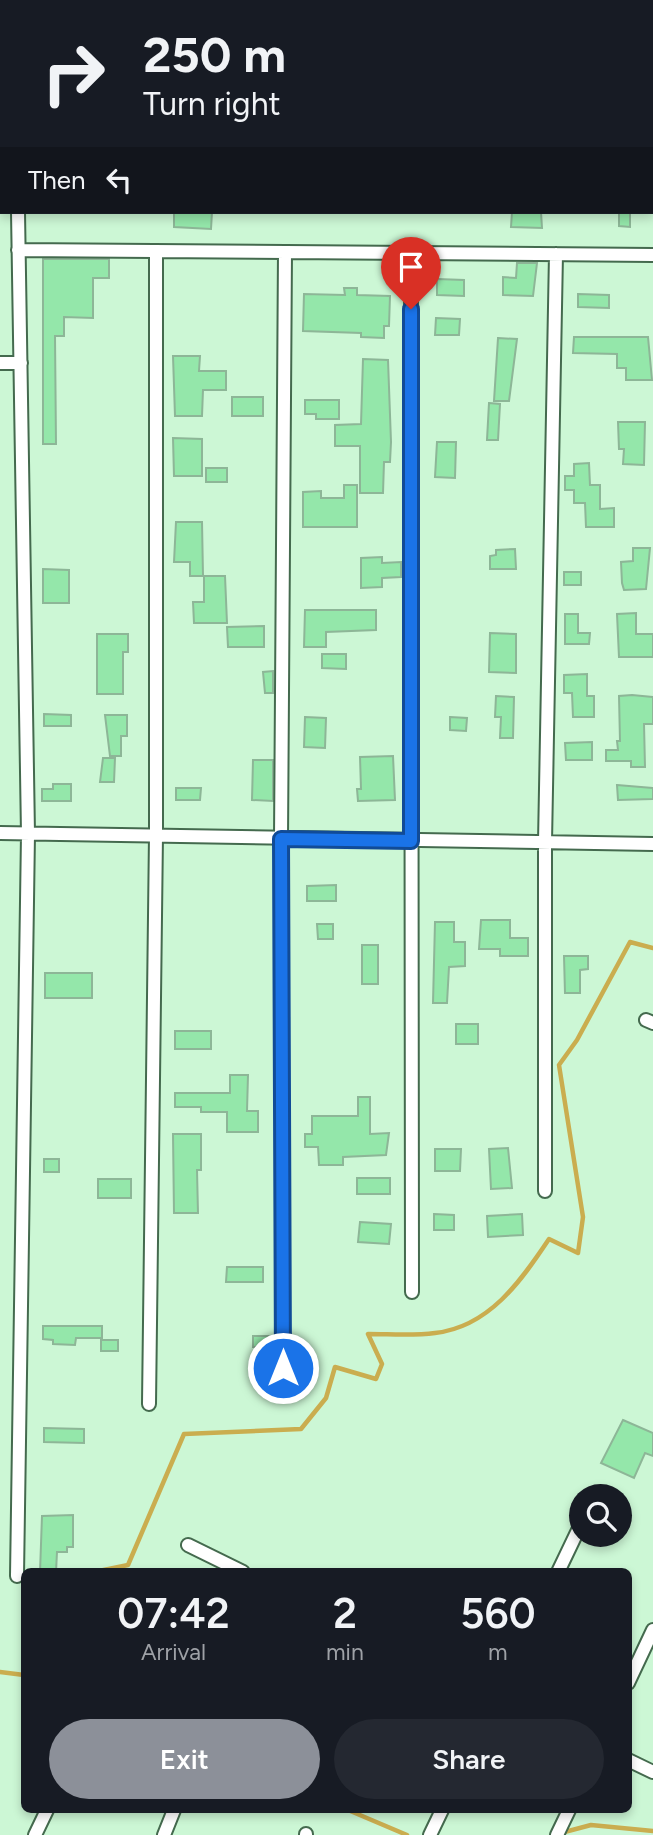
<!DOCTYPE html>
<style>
:root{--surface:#171b24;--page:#242831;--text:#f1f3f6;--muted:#9ea1a6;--accent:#8c9099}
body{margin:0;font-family:Figtree,sans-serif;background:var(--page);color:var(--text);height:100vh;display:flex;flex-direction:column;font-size:26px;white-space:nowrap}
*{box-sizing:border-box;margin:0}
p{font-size:23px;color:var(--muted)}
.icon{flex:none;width:38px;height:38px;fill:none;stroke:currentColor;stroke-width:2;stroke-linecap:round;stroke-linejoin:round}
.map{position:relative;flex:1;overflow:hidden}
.details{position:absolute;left:21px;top:1568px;width:611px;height:245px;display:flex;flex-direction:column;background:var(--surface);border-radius:10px;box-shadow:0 4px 10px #0003}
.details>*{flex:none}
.guide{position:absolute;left:0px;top:0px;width:654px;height:214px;box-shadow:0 4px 10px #0003;background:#171b24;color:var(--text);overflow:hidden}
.controls{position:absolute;left:569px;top:1484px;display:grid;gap:14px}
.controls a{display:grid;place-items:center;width:63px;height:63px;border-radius:50%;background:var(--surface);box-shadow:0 4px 10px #0003;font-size:35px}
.pin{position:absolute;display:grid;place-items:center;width:60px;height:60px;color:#fff;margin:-72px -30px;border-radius:50% 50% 50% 0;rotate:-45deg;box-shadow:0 0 7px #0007}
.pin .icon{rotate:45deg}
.me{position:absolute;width:77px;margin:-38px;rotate:0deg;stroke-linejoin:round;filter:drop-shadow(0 0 5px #0008)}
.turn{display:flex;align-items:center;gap:24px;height:147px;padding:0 28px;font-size:32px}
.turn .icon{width:91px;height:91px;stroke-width:2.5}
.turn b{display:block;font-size:49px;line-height:60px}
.then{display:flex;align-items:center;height:66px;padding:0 28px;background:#0003;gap:14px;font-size:26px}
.eta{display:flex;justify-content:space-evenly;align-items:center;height:119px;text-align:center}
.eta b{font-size:42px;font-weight:600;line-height:49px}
.primary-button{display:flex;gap:14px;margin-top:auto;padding:14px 28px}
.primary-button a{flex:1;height:80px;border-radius:42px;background:var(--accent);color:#fff;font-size:28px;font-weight:600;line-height:80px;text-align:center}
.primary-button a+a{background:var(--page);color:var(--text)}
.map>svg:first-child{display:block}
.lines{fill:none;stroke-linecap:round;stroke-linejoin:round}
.stream{stroke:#caad4f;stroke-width:4.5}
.building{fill:#94e7aa;stroke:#8db697;stroke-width:2}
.street-casing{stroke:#446a4e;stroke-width:16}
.secondary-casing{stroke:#446a4e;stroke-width:21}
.street{stroke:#fff;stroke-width:12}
.secondary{stroke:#fff;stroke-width:18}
.route-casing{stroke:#114b97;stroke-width:18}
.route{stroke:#1a73e8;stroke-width:12}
</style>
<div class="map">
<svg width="653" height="1835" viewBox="0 0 653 1835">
<rect width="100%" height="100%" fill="#ccf7d5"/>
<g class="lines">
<path class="stream" d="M94,1572L128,1565L184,1434L301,1429L326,1398L335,1367L376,1379L382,1364L368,1334C390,1334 413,1336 435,1333C489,1327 521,1281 549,1239L578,1253L583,1217L559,1065L577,1040L630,942L653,948
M0,1672L24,1675
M348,1810L407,1835
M561,1833L591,1825L653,1831"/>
</g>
<path class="building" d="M174,212H212L211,229L174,227Z
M512,212H541L542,228L511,227Z
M619,212H630V227L619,226Z
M43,259H109V278H93V318L64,317V336H55L56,444H43Z
M517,263H537L533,296L503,295V277L516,278Z
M437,279L464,280V296L437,295Z
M344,288H357V295L390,296L389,326H384V338L361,337V333L303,331L304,294L345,295Z
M578,294L609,295V308L578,307Z
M436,318L460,319L459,335H435Z
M574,337H648L652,380H626V368H617V354L573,353Z
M498,338L517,339L509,401H494Z
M173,356H200L199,371H226V390H203L202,416H175Z
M363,359L388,360L391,442L390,462H384L383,493H360V446H335V425L361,424Z
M232,397H263V416H232Z
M305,400H339V419H316V414H305Z
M489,403L500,404L498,440H487Z
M618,422H645L644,465L623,464L624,449H619Z
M173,438L202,439V476H174Z
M437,442H456L455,478L435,477Z
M589,463L590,485H600V509L614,508V527H586L585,503H574V490H565V476H574V464Z
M206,468H227V482H206Z
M344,485H357V527H303V492L321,491V498H344Z
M176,522H202L203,576H190V562H174Z
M633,548H650L646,589L624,590L622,583L621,562L633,561Z
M515,549L516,569H490V556L496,555V550Z
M382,557V563L401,562V577L382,578V587L361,588V558Z
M43,569L69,570V603H43Z
M564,572H581V585H564Z
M204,576H225L227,623H194L193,602H204Z
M305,610H376V630L326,632V647H304Z
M636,613V634H653V657H619L617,614Z
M565,614H578V633H590L589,644H565Z
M264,626V647H228L227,627Z
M490,633L516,634V673L489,672Z
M97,634H128V652H123V694H97Z
M322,654H346V669L322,668Z
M273,671V693H265L263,672Z
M587,674V696H594V717H573L572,693H564V675Z
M632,695L653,697V724H644L645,767H631V761H606V750H618L617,741H620L619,696Z
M496,696L514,697L513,738H500L501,717H495Z
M44,714L71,715V726H44Z
M105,715H127V736H121V756H110Z
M305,717L326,718L325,748L304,747Z
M450,717L467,718L466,731L450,730Z
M592,742V760H566L565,743Z
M393,756L395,800L358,801L357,789H361L360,757Z
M103,758H115L114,782H100Z
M253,760H273V801L252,800Z
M53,784H71V801H42V789H53Z
M617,785L653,788V799L618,800Z
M176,788H201L200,800H176Z
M336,885V901H307V886Z
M481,920H510V938H528V956H500V949H479Z
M435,922H454V942H465V966L449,967L447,1003H433Z
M317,924H333V939H318Z
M362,945H378V984H362Z
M564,956H588V969L580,970V993H565Z
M45,973H92V998H45Z
M456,1024H478V1044H456Z
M175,1031H211V1049H175Z
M230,1075H248L247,1111H258V1132H227V1112H201V1107H175V1093H230Z
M358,1097H370V1134L389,1133L386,1155L343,1157V1165H319L318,1147H305V1134H312V1116H358Z
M173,1134H201V1170H197L198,1213H174Z
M508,1148L512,1188L491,1189L489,1149Z
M435,1149H461L460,1171H435Z
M44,1159H59V1172H44Z
M357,1178H390V1194H357Z
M98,1179H131V1198H98Z
M434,1214L454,1215V1230H434Z
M522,1214L523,1235L488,1237L487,1216Z
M360,1222L391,1224L389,1244L358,1242Z
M227,1267H263V1282H226Z
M43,1326H102V1338H76L75,1345L53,1344V1340L43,1339Z
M253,1336H274V1347H253Z
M101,1340H118V1351H101Z
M623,1420L653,1433V1456L645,1453L634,1478L601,1463Z
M44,1428L84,1429V1443L44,1442Z
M73,1515V1547H67V1552H57L56,1572H40L42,1516Z"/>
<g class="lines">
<g class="street-casing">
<path id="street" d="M154,2V0
M286,2V0
M414,2V0
M541,2V0
M18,250L653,255
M411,253L412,1292
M0,363H21
M0,833L653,844
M646,1020L653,1023
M545,1191V842L556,254
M283,1368L281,839L285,252
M149,1404L156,835V251
M594,1496L595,1494
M188,1545L243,1572
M558,1572L581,1524
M17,1576L28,834L18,212
M628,1683L653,1630
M628,1760L653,1772
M35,1835L47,1810
M164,1835L174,1810
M306,1835V1834
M430,1835L442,1810
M557,1835L569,1810"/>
</g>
<g class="secondary-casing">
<path id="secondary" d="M0,98H2"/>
</g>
<use href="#street" class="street"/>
<use href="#secondary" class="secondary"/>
</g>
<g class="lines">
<g class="route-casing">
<path id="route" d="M283,1368L281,839L411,841V309"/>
</g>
<use href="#route" class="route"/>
</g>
</svg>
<div class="controls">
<a><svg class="icon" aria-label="search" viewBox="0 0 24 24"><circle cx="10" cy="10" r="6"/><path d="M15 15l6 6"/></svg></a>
</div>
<div class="pin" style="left:411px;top:309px;background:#d93025"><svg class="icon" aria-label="arrive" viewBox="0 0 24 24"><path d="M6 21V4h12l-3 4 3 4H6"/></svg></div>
<svg class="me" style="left:283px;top:1368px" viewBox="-20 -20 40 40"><circle r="17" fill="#1a73e8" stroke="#fff" stroke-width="3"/><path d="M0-11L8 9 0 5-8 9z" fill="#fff"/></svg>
<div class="guide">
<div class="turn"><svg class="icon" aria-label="right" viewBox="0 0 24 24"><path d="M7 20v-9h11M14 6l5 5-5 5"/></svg><div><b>250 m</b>Turn right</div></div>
<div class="then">Then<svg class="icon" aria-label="left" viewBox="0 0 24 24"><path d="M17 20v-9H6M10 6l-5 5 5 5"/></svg></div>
</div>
<section class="details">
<div class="eta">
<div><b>07:42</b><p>Arrival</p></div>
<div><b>2</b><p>min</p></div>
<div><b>560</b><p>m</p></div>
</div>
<div class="primary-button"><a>Exit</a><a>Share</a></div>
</section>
</div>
